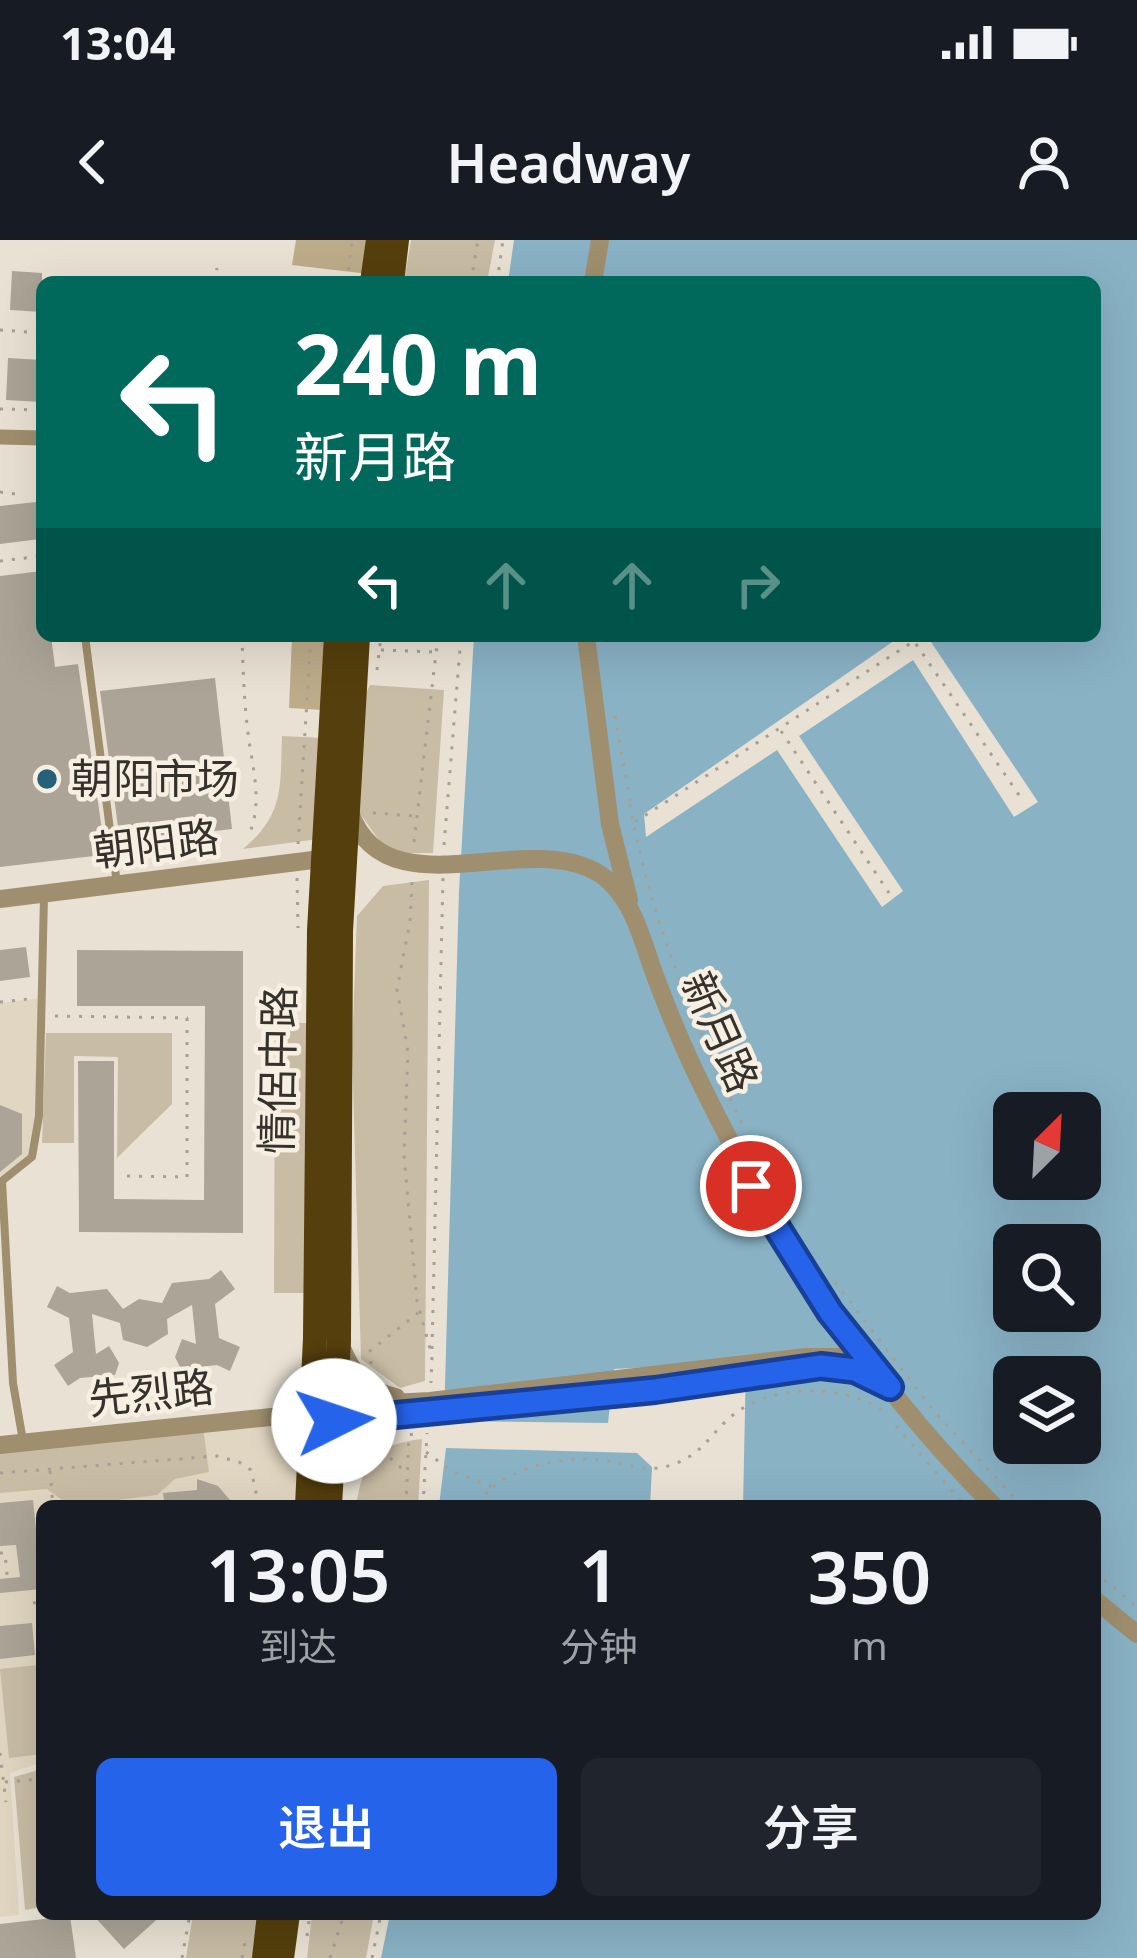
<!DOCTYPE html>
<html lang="zh">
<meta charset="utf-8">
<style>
:root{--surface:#171b24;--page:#20242c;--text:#f1f3f6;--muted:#9ea1a6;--accent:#2563eb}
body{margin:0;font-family:"Noto Sans","Noto Sans SC",sans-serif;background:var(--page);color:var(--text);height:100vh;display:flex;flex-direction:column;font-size:45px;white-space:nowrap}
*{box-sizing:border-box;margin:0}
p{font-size:39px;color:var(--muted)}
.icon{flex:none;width:66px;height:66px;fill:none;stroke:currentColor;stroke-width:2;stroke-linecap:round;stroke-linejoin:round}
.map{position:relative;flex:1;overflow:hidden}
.side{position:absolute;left:36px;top:1260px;width:1065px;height:420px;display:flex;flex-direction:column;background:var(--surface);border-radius:18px;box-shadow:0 12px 48px #0002}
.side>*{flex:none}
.banner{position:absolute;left:36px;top:36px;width:1065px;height:366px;border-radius:18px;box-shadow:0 12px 48px #0002;background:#00695c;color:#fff;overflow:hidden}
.needle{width:78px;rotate:24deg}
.fabs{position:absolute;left:993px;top:852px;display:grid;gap:24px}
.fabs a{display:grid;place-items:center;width:108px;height:108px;border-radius:18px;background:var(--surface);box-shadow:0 12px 48px #0002;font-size:60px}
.pin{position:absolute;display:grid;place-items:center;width:102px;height:102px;color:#fff;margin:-51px;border:6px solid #fff;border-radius:50%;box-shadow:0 3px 12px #0007}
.me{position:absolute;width:132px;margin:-66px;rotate:86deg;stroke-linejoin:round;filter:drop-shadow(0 0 9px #0008)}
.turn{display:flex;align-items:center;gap:42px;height:252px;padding:0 60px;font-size:54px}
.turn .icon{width:156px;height:156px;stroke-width:2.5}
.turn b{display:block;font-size:84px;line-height:102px}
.lanes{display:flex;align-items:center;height:114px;padding:0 60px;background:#0003;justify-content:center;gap:60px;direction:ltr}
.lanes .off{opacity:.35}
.eta{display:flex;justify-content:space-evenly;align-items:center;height:204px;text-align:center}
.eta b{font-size:72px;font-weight:600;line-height:84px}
.button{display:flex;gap:24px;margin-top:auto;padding:24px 60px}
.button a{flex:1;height:138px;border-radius:18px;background:var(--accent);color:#fff;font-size:48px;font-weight:600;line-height:138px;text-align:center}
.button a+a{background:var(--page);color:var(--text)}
.status{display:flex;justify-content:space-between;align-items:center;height:84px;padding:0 60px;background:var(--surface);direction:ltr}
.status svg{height:33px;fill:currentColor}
header{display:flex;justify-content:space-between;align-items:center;height:156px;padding:0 60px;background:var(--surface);font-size:54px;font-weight:600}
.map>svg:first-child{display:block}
.built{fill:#e1d6c1}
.green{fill:#c8bca4}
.forest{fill:#bdac89}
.water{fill:#89b2c5;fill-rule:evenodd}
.pier{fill:#e9e2d4}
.building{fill:#aba497}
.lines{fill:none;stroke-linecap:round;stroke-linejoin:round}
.path{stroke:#a59f95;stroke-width:3;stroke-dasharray:3 9;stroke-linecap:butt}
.service{stroke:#9f8f6e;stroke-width:8}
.minor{stroke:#9f8f6e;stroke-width:15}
.tertiary{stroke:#9f8f6e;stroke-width:18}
.trunk{stroke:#553f0c;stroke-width:24}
.route-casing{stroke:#184099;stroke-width:30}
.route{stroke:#2563eb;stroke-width:21}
.poi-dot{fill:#266079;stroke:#f7efe1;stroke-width:4.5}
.labels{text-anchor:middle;stroke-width:9;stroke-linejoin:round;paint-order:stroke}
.poi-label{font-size:42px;fill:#35322d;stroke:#f7efe1;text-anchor:start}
.street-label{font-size:42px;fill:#35322d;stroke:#f7efe1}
</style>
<div class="status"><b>13:04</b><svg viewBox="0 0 49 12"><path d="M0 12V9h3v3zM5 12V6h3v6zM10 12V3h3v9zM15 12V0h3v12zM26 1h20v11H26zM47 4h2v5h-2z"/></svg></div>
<header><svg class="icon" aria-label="back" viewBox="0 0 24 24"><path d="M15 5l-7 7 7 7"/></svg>Headway<svg class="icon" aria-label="person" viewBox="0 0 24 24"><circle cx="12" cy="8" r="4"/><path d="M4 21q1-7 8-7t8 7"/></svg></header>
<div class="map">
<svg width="1137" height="1718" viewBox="0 0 1137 1718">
<rect width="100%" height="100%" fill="#e9e2d4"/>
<path class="built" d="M41,758L38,876L31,917L2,941L0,962V763Z
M308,1174L302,1266H42V1522L10,1533L19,1675L0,1677V1205Z"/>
<path class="green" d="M411,0H495L487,42H404Z
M370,445L444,450L433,613H388L359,572L362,461Z
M282,496L324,498L319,599L243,609C285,574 280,546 282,496Z
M429,640L425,1141L400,1148L361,1119L352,810L357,676L383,646Z
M275,783H312L310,1053H274Z
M46,793H172V864L117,918L118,817L74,816V903H42Z
M203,1187L209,1232L175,1239L157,1255L70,1266L47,1249L0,1253V1209Z
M422,1199L418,1266H356C363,1221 376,1204 422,1199Z
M38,1425L42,1514L9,1518L0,1429Z
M42,1529V1667L25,1670L14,1537Z
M193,1674H261L255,1718H186Z
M312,1674H374L366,1718H307Z"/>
<path class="forest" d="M296,0H373L369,34L292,25Z
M292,396H329L323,470L289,468Z"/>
<path class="water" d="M514,0H1137V1718H381L390,1674H1095V1266H743L746,1122L614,1129L608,1183L444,1181L459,651L474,396H1095V42H508ZM1014,873H1080V939H1014ZM1014,1005H1080V1071H1014ZM1014,1137H1080V1203H1014Z
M446,1208L637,1213L652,1227L650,1266H439Z"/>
<path class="pier" d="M901,396H927L1038,562L1014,577L913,420L799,496L903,651L882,667L777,510L646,597L644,574Z"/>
<path class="building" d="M12,31L42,33V72L10,70Z
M8,118L42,120V162L6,160Z
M36,262L40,299L0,304V266Z
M42,331V396H51L55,427L78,424L104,604H100L102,615L0,627V336Z
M215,438L232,589L120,602L100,451Z
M26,707L30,737L0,741V710Z
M77,710L243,711V993L79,992L78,821H114V959L204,960L205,766H77Z
M0,865L22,874V914L0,932Z
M221,1030L235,1049L215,1064L219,1098L240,1107L230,1131L217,1125L181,1129L175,1117L182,1099L196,1104L192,1065L167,1079L168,1094L147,1107L123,1100L120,1083L92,1074L96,1114L109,1106L119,1123L115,1135L80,1138L68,1146L54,1125L73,1112L69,1078L47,1067L57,1046L70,1053L107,1049L123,1069L139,1059L162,1063L172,1043L209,1039Z
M197,1239L218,1246L235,1266H165L163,1253L197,1250Z
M33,1260L42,1349L0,1353V1339L20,1337L16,1305L0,1306V1263Z
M32,1383L35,1415L0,1419V1386Z
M92,1674H163L124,1709Z
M70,1676L76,1718H0V1684Z"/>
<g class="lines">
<path class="path" d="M215,42L217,28
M305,42L306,38
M347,42L352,0
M471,42L478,0
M497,42L503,0
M0,90L42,93
M0,169L42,170
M0,252L23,255
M0,321L42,316
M242,396C243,428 244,461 248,493C252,527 264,563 248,597
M381,410L437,412
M377,430L381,396
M615,476L630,561
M781,491L889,653
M630,564C649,675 694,782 742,884
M373,573L415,576
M635,582L914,401L1023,561
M414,602L438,396
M298,604L311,396
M444,605L461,396
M297,638L298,688
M412,642L410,682L397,749L408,812L404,915L417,1061L432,1116L431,1143
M0,762L28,759
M55,776L187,778V937L124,936
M835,1042L933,1170L1022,1266
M432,1109L443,638
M371,1124L370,1111L418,1073
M896,1186L965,1266
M381,1210L405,1231
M426,1212L453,1232L493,1247L474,1266
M50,1231L53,1266
M0,1233L217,1216L239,1222L251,1230L259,1266
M493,1247C522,1225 564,1216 600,1220C622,1222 642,1232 664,1227C705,1217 708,1193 737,1172C777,1143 849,1144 887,1174
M406,1266L409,1195L418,1193
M423,1266L427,1193
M0,1313H5L7,1335
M1095,1332L1137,1367
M33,1363L42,1362
M0,1513L6,1562
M5,1542L42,1539
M307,1696L310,1674
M182,1718L190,1674
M242,1718L245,1702
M330,1718L344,1674
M372,1718L381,1674"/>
<path class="service" d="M85,396L117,644
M23,1201L13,1143L2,941L32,917L39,876L44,656"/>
<path class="minor" d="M0,197L42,198"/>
<path class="tertiary" d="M593,42L600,0
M586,396L610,584L629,660
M350,572C388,680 544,577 611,643C637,669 644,708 657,741C671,778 686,814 704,850C779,1003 872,1145 994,1266
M0,659L321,619
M341,1106C352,1133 365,1151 396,1157
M325,1178L334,1181L430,1174L744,1137
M0,1205L309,1173L334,1166L430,1161L806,1117H865
M334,1235L355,1200L390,1184
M1095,1360L1137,1394"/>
<path class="trunk" d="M372,42L378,0
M392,42L397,0
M307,1266L315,1098L319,690L336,396
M330,1266L339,1101L341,691L358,396
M264,1718L269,1674
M282,1718L288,1674"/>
</g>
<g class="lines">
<g class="route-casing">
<path id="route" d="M334,1181L655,1150L821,1126L855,1130L890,1147L830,1072L751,946"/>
</g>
<use href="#route" class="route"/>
</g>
<circle class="poi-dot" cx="47" cy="539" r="12"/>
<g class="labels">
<g class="poi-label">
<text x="71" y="554">朝阳市场</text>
</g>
<g class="street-label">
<text transform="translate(156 604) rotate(-7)" y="15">朝阳路</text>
<text transform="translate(720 792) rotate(66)" y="15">新月路</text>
<text transform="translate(278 830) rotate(-89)" y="15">情侶中路</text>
<text transform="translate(151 1153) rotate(-6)" y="15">先烈路</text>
</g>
</g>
</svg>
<div class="fabs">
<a><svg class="needle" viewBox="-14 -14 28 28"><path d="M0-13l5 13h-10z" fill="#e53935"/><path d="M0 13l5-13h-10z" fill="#9ea1a6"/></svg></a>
<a><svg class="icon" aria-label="search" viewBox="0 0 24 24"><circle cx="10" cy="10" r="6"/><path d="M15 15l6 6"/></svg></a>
<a><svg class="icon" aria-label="layers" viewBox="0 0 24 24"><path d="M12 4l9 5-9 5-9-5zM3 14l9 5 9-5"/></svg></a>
</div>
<div class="pin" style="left:751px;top:946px;background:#d93025"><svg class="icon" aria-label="arrive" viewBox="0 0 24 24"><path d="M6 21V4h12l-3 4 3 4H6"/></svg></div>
<svg class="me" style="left:334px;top:1181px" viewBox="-20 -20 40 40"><circle r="19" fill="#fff"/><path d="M0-13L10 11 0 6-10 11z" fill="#2563eb"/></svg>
<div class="banner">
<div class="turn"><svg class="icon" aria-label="left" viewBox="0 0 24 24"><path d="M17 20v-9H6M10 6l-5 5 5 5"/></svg><div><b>240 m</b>新月路</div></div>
<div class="lanes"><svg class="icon" aria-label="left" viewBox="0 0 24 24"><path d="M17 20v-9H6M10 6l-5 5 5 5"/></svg><svg class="icon off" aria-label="ahead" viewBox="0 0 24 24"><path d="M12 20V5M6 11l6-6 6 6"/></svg><svg class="icon off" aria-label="ahead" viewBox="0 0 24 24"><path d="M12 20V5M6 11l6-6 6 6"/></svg><svg class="icon off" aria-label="right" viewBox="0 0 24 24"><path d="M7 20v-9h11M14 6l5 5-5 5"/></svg></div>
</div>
<section class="side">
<div class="eta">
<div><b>13:05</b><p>到达</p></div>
<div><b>1</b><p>分钟</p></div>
<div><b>350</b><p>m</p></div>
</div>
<div class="button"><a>退出</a><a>分享</a></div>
</section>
</div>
